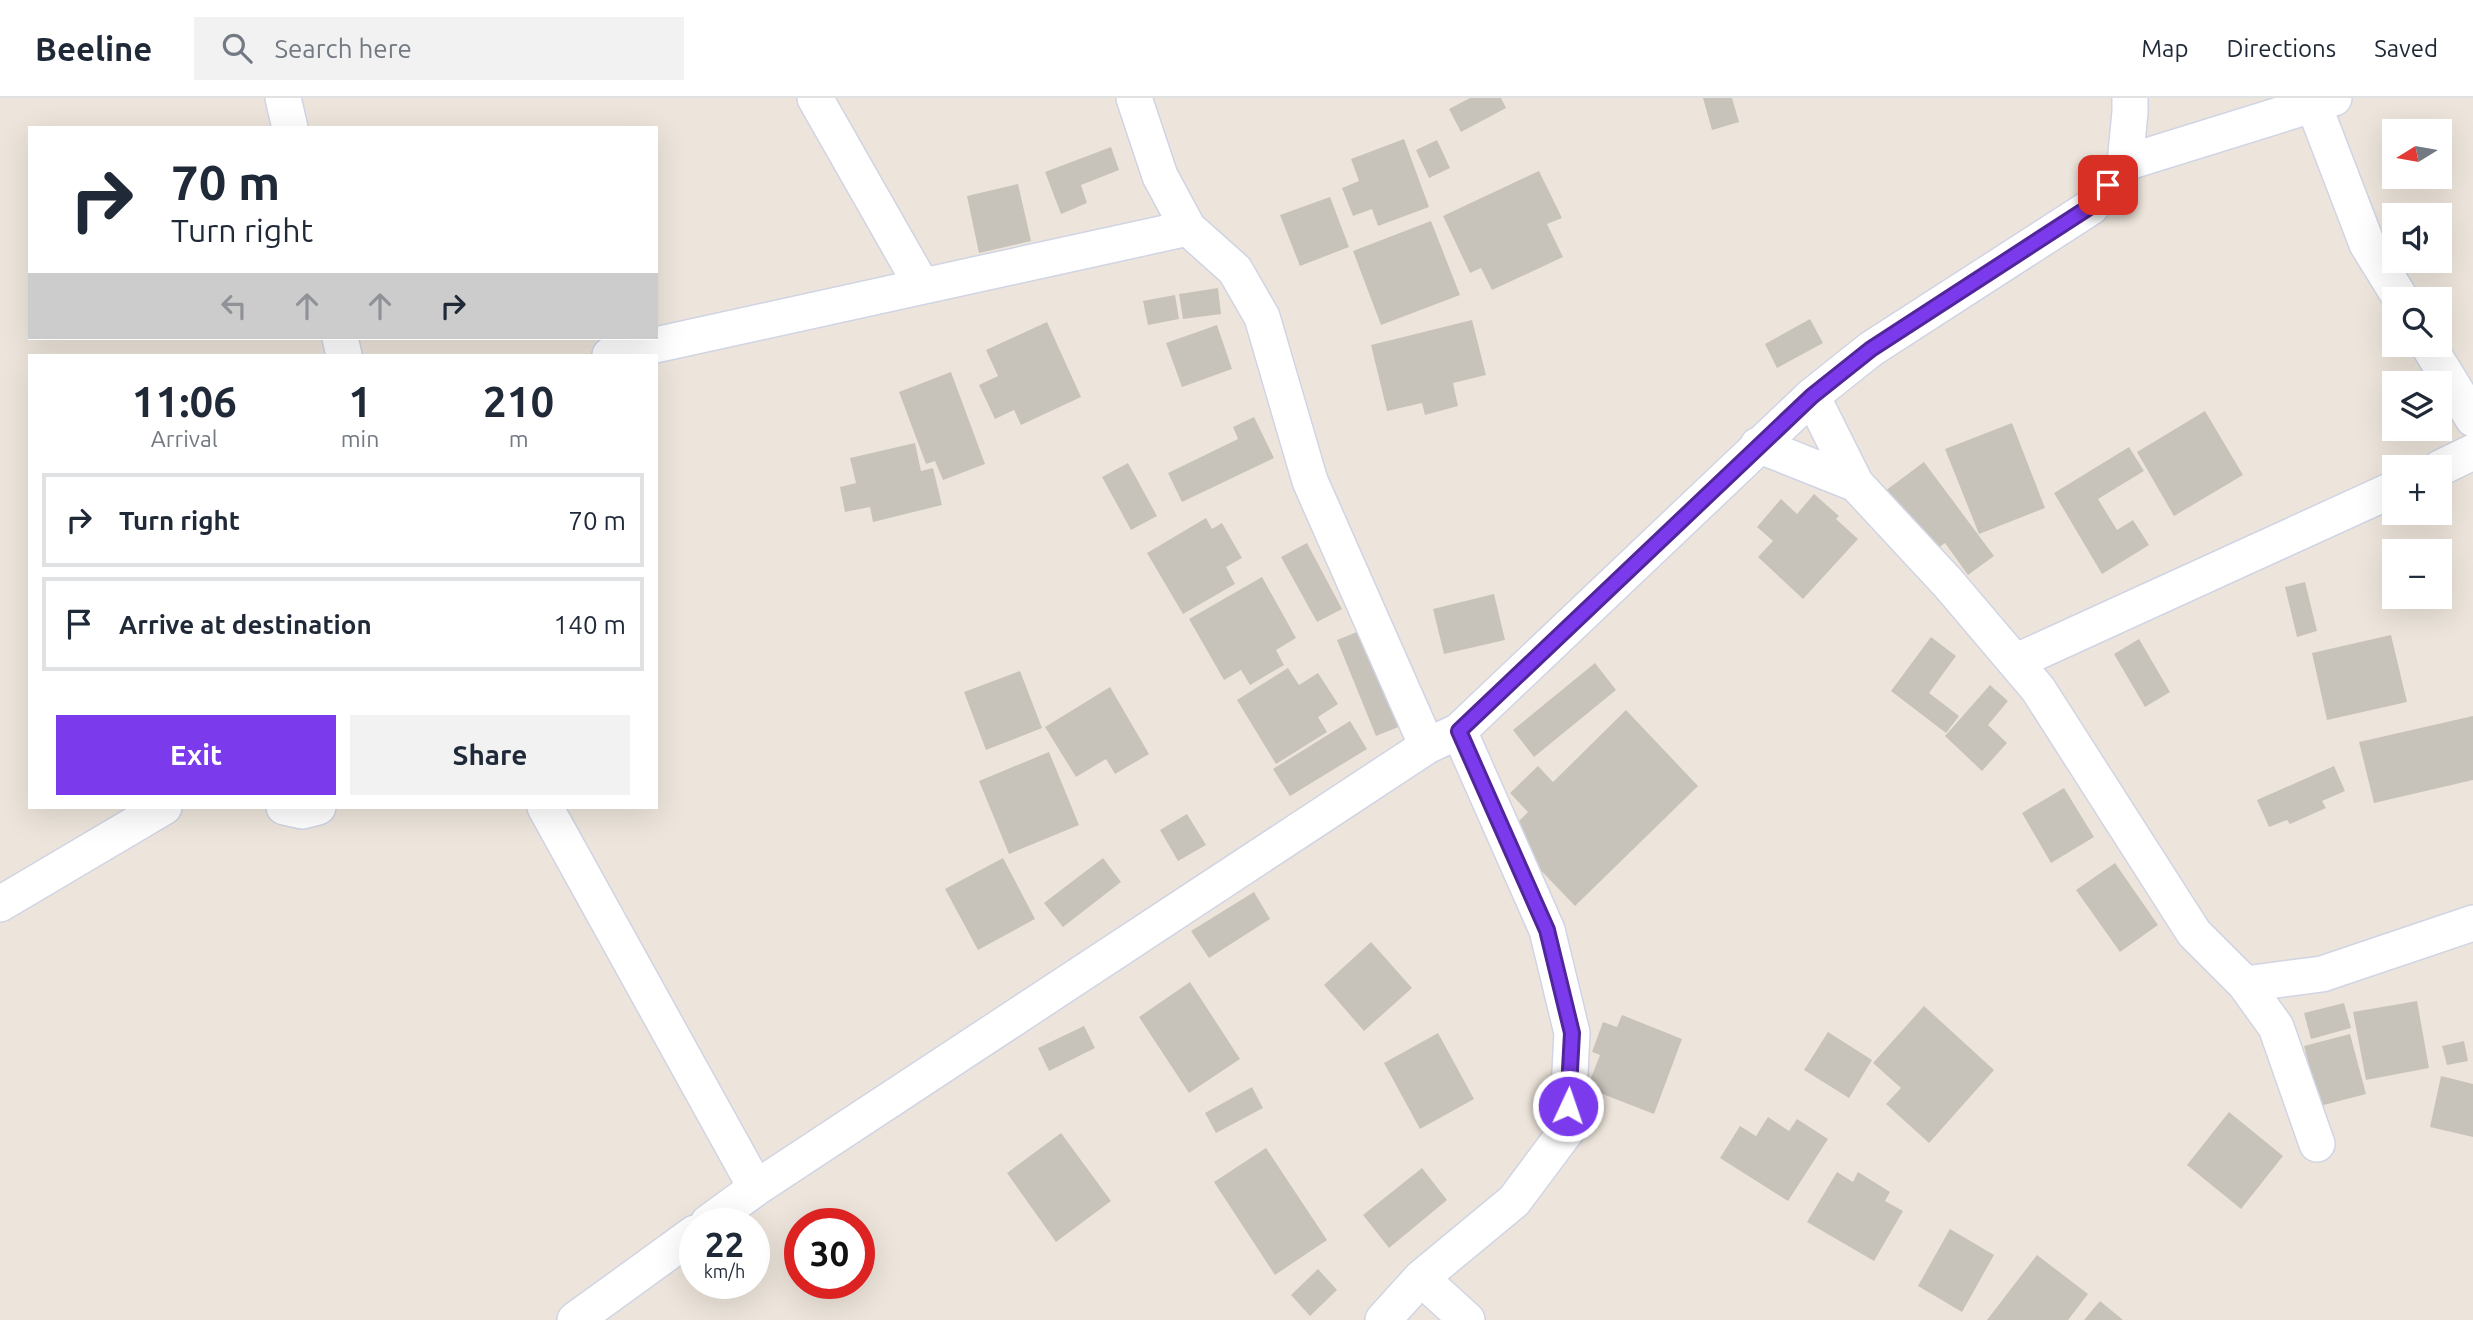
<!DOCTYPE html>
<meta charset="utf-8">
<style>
:root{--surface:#fff;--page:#f2f2f3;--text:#1f2937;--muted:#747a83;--line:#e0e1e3;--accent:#7c3aed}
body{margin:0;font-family:Ubuntu,sans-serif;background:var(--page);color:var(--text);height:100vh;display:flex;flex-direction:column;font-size:26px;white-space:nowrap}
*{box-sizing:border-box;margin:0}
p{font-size:23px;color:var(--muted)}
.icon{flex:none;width:38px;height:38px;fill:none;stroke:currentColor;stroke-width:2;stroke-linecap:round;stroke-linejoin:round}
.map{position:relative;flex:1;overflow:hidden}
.panel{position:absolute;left:28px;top:256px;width:630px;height:455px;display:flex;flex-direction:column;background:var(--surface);border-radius:0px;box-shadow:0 7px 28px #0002}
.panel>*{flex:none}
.banner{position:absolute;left:28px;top:28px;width:630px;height:214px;border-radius:0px;box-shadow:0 7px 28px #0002;background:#fff;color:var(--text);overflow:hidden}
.needle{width:46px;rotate:259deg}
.controls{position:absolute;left:2382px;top:21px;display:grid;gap:14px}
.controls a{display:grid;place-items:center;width:70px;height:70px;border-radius:0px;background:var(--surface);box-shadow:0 7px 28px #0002;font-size:35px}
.speed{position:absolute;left:679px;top:1110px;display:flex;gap:14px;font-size:35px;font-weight:700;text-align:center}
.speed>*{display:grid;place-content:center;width:91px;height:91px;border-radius:50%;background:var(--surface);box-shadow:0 7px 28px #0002;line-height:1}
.speed small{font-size:18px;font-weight:400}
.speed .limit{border:10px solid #d22;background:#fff;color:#111}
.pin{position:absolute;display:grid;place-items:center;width:60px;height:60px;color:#fff;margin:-30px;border-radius:14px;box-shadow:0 4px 10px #0006}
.me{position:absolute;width:77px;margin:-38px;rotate:3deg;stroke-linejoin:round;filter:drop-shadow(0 0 5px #0008)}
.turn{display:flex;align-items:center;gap:24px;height:147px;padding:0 28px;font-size:32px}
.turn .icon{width:91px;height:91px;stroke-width:2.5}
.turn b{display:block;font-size:49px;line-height:60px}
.lanes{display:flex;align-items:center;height:66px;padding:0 28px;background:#0003;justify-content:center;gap:35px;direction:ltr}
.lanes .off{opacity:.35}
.eta{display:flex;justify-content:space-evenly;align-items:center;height:119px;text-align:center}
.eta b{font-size:42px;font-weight:700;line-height:49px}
.action{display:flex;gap:14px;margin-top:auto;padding:14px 28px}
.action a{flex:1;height:80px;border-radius:0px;background:var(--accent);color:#fff;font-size:28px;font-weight:700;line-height:80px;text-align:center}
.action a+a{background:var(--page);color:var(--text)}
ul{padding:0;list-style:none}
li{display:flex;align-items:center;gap:21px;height:94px;margin:0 14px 10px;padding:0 14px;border:4px solid var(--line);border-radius:0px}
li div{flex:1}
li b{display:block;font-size:26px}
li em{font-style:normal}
header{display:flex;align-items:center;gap:42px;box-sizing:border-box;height:98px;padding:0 35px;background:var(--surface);border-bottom:2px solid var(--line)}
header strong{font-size:33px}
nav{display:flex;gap:38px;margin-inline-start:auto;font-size:24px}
.search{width:490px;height:63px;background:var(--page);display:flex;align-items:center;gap:18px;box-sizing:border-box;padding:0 24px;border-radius:0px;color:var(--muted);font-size:26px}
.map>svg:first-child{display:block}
.building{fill:#c8c3ba}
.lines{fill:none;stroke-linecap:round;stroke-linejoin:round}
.street-casing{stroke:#d0d4e4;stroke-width:38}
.street{stroke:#fff;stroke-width:35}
.route-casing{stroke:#51269a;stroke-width:18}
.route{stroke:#7c3aed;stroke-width:12}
</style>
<header>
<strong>Beeline</strong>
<div class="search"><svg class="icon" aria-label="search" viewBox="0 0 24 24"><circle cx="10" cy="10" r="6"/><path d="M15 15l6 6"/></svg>Search here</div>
<nav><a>Map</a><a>Directions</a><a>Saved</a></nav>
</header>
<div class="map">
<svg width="2473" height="1222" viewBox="0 0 2473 1222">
<rect width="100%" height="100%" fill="#ede5db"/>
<path class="building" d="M1470,0H1501L1506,10L1461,34L1449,11Z
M1703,0H1732L1739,24L1712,32Z
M1404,41L1429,109L1378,128L1372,111L1353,118L1342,90L1359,83L1351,61Z
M1437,42L1450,70L1429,80L1416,52Z
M1111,49L1119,72L1081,87L1087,105L1061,116L1045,74Z
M1539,73L1562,120L1547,126L1563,159L1492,192L1481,170L1470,175L1443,118Z
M1018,86L1031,143L979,155L967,98Z
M1330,99L1349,149L1300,168L1280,117Z
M1431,123L1460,197L1381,227L1353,153Z
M1218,190L1221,216L1183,221L1179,196Z
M1175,197L1179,221L1148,227L1143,203Z
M1810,221L1823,245L1777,270L1765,246Z
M1472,222L1486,277L1453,285L1458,308L1425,317L1422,305L1387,313L1371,247Z
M1047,224L1081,299L1021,327L1014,312L995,321L979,287L998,278L986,252Z
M1217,227L1232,271L1182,289L1166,245Z
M951,274L985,366L943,382L935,363L926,366L899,294Z
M2205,313L2243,377L2174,418L2137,354Z
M1254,319L1274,360L1182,404L1168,375L1238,341L1233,329Z
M2012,325L2045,410L1979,436L1945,351Z
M915,345L921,373L933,370L942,407L873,424L870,409L845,414L840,389L856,385L850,360Z
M2129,349L2144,373L2098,401L2117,432L2133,422L2149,447L2102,476L2054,395Z
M1924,364L1994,458L1968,477L1945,445L1931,455L1885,393Z
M1128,365L1157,418L1131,432L1102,379Z
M1814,396L1839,418L1836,421L1858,441L1803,501L1758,459L1773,443L1757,429L1781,401L1797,416Z
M1206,420L1212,431L1222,425L1242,460L1226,469L1235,486L1183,516L1147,455Z
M1307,445L1342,511L1317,524L1281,459Z
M1262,479L1296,540L1276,552L1284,567L1250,587L1241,572L1224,582L1189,521Z
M2305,484L2317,533L2297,539L2285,489Z
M1494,496L1505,542L1444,556L1433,511Z
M1372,528L1411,624L1376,638L1337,542Z
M2391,537L2407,604L2327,622L2312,555Z
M1931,539L1956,558L1929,595L1959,618L1946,635L1891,593Z
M2139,541L2170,594L2145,609L2114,556Z
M1595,565L1616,592L1534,659L1513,632Z
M1288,570L1299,587L1318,575L1338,606L1318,619L1327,634L1276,666L1237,602Z
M1020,573L1042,630L986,652L964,594Z
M1990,587L2008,603L1988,627L2007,645L1982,673L1945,638Z
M1110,589L1149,656L1115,676L1106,661L1076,679L1045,629Z
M1626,612L1698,688L1575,808L1506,736L1528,714L1510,695L1538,668L1553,684Z
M2473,618V682L2374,705L2359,644Z
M1350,623L1367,651L1290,698L1273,671Z
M1049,654L1079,727L1009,756L979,683Z
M2334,668L2345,693L2322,703L2326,710L2290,726L2287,722L2269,729L2257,702Z
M2064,690L2094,739L2051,765L2022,715Z
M1187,716L1206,747L1178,763L1160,732Z
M1003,760L1035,821L978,852L945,791Z
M1103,760L1121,784L1063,829L1044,805Z
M2115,765L2158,827L2120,854L2076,792Z
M1254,794L1270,821L1209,860L1191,833Z
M1371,844L1412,890L1364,933L1324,887Z
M1190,884L1240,961L1189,995L1139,919Z
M2417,903L2429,970L2366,982L2353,914Z
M2344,905L2351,930L2311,941L2304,915Z
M1924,908L1994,972L1929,1045L1886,1006L1901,990L1873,965Z
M1622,917L1682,941L1654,1016L1587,990L1600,957L1592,954L1603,924L1617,929Z
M1084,928L1095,950L1049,973L1038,950Z
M1828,934L1872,962L1849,1000L1804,972Z
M1438,935L1474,1001L1420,1031L1384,965Z
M2350,936L2366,996L2320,1008L2304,948Z
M2464,943L2468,963L2447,967L2442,948Z
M2441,978L2473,986V1039L2430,1029Z
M1252,989L1263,1010L1216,1035L1205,1015Z
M2229,1014L2283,1058L2241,1111L2187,1067Z
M1768,1019L1789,1033L1797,1021L1828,1041L1788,1103L1720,1060L1740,1028L1756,1038Z
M1061,1035L1111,1103L1056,1144L1007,1075Z
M1266,1050L1327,1142L1275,1177L1214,1084Z
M1422,1070L1447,1102L1389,1150L1363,1117Z
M1837,1074L1853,1084L1858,1074L1890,1094L1885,1103L1903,1113L1874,1163L1807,1124Z
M1950,1131L1994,1157L1962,1214L1918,1188Z
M2037,1157L2088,1196L2068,1222H1987Z
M1318,1171L1337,1192L1310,1218L1291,1197Z
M2100,1203L2123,1222H2084Z"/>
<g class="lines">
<g class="street-casing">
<path id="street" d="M283,0L290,30
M815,0L922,188
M1134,0L1160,78L1188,130L1235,172L1262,219L1310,383L1427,648
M2311,0L2367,146L2401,201
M2125,65L2334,0
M340,240L344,257
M2428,247L2473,321
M610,257L1188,130
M1812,298L1856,386L1948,485L2038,591L2194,835L2245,886L2322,876L2473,825
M1758,347L1856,386
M2440,370L2473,354
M2015,564L2394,391
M284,709L302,713L318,709
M545,709L756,1090
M0,806L164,709
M2245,886L2276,929L2317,1046
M708,1125L756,1090L1427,648L1459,633L1812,298L1871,251L2091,109L2125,65L2130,14V0
M1421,1180L1467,1222
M575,1222L695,1135
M1383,1222L1421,1180L1514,1103L1567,1032L1572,935L1547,832L1459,633"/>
</g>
<use href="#street" class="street"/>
</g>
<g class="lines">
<g class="route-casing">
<path id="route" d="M1568,1008L1572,935L1547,832L1459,633L1812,298L1871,251L2091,108L2108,87"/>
</g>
<use href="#route" class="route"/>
</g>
</svg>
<div class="controls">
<a><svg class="needle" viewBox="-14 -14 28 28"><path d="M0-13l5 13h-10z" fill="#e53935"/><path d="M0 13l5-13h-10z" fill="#747a83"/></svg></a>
<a><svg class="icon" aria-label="sound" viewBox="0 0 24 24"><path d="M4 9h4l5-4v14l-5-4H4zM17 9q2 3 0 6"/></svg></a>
<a><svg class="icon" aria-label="search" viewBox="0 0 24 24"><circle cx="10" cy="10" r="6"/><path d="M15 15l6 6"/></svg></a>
<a><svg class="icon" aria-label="layers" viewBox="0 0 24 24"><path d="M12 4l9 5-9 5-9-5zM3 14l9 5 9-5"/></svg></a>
<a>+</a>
<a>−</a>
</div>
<div class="speed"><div>22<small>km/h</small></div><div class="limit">30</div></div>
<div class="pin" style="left:2108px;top:87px;background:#d93025"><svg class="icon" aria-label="arrive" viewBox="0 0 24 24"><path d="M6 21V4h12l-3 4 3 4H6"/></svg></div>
<svg class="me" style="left:1568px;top:1008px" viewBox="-20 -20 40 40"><circle r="17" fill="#7c3aed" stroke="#fff" stroke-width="3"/><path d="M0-11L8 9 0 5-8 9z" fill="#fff"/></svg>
<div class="banner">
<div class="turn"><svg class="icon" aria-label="right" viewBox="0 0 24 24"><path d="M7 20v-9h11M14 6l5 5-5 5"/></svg><div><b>70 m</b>Turn right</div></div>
<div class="lanes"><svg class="icon off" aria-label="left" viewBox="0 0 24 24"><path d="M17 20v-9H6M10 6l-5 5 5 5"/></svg><svg class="icon off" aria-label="ahead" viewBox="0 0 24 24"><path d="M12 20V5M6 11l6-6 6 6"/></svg><svg class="icon off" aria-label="ahead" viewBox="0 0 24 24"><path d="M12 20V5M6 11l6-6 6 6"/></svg><svg class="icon" aria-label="right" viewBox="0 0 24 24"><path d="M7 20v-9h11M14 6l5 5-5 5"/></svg></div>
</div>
<section class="panel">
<div class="eta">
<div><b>11:06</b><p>Arrival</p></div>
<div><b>1</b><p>min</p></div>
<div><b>210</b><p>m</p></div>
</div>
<ul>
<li><svg class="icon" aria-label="right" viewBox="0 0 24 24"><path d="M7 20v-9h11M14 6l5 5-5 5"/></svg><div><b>Turn right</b></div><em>70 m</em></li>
<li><svg class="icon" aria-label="arrive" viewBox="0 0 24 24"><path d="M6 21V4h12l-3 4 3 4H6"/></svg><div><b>Arrive at destination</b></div><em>140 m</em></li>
</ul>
<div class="action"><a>Exit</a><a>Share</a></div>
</section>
</div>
